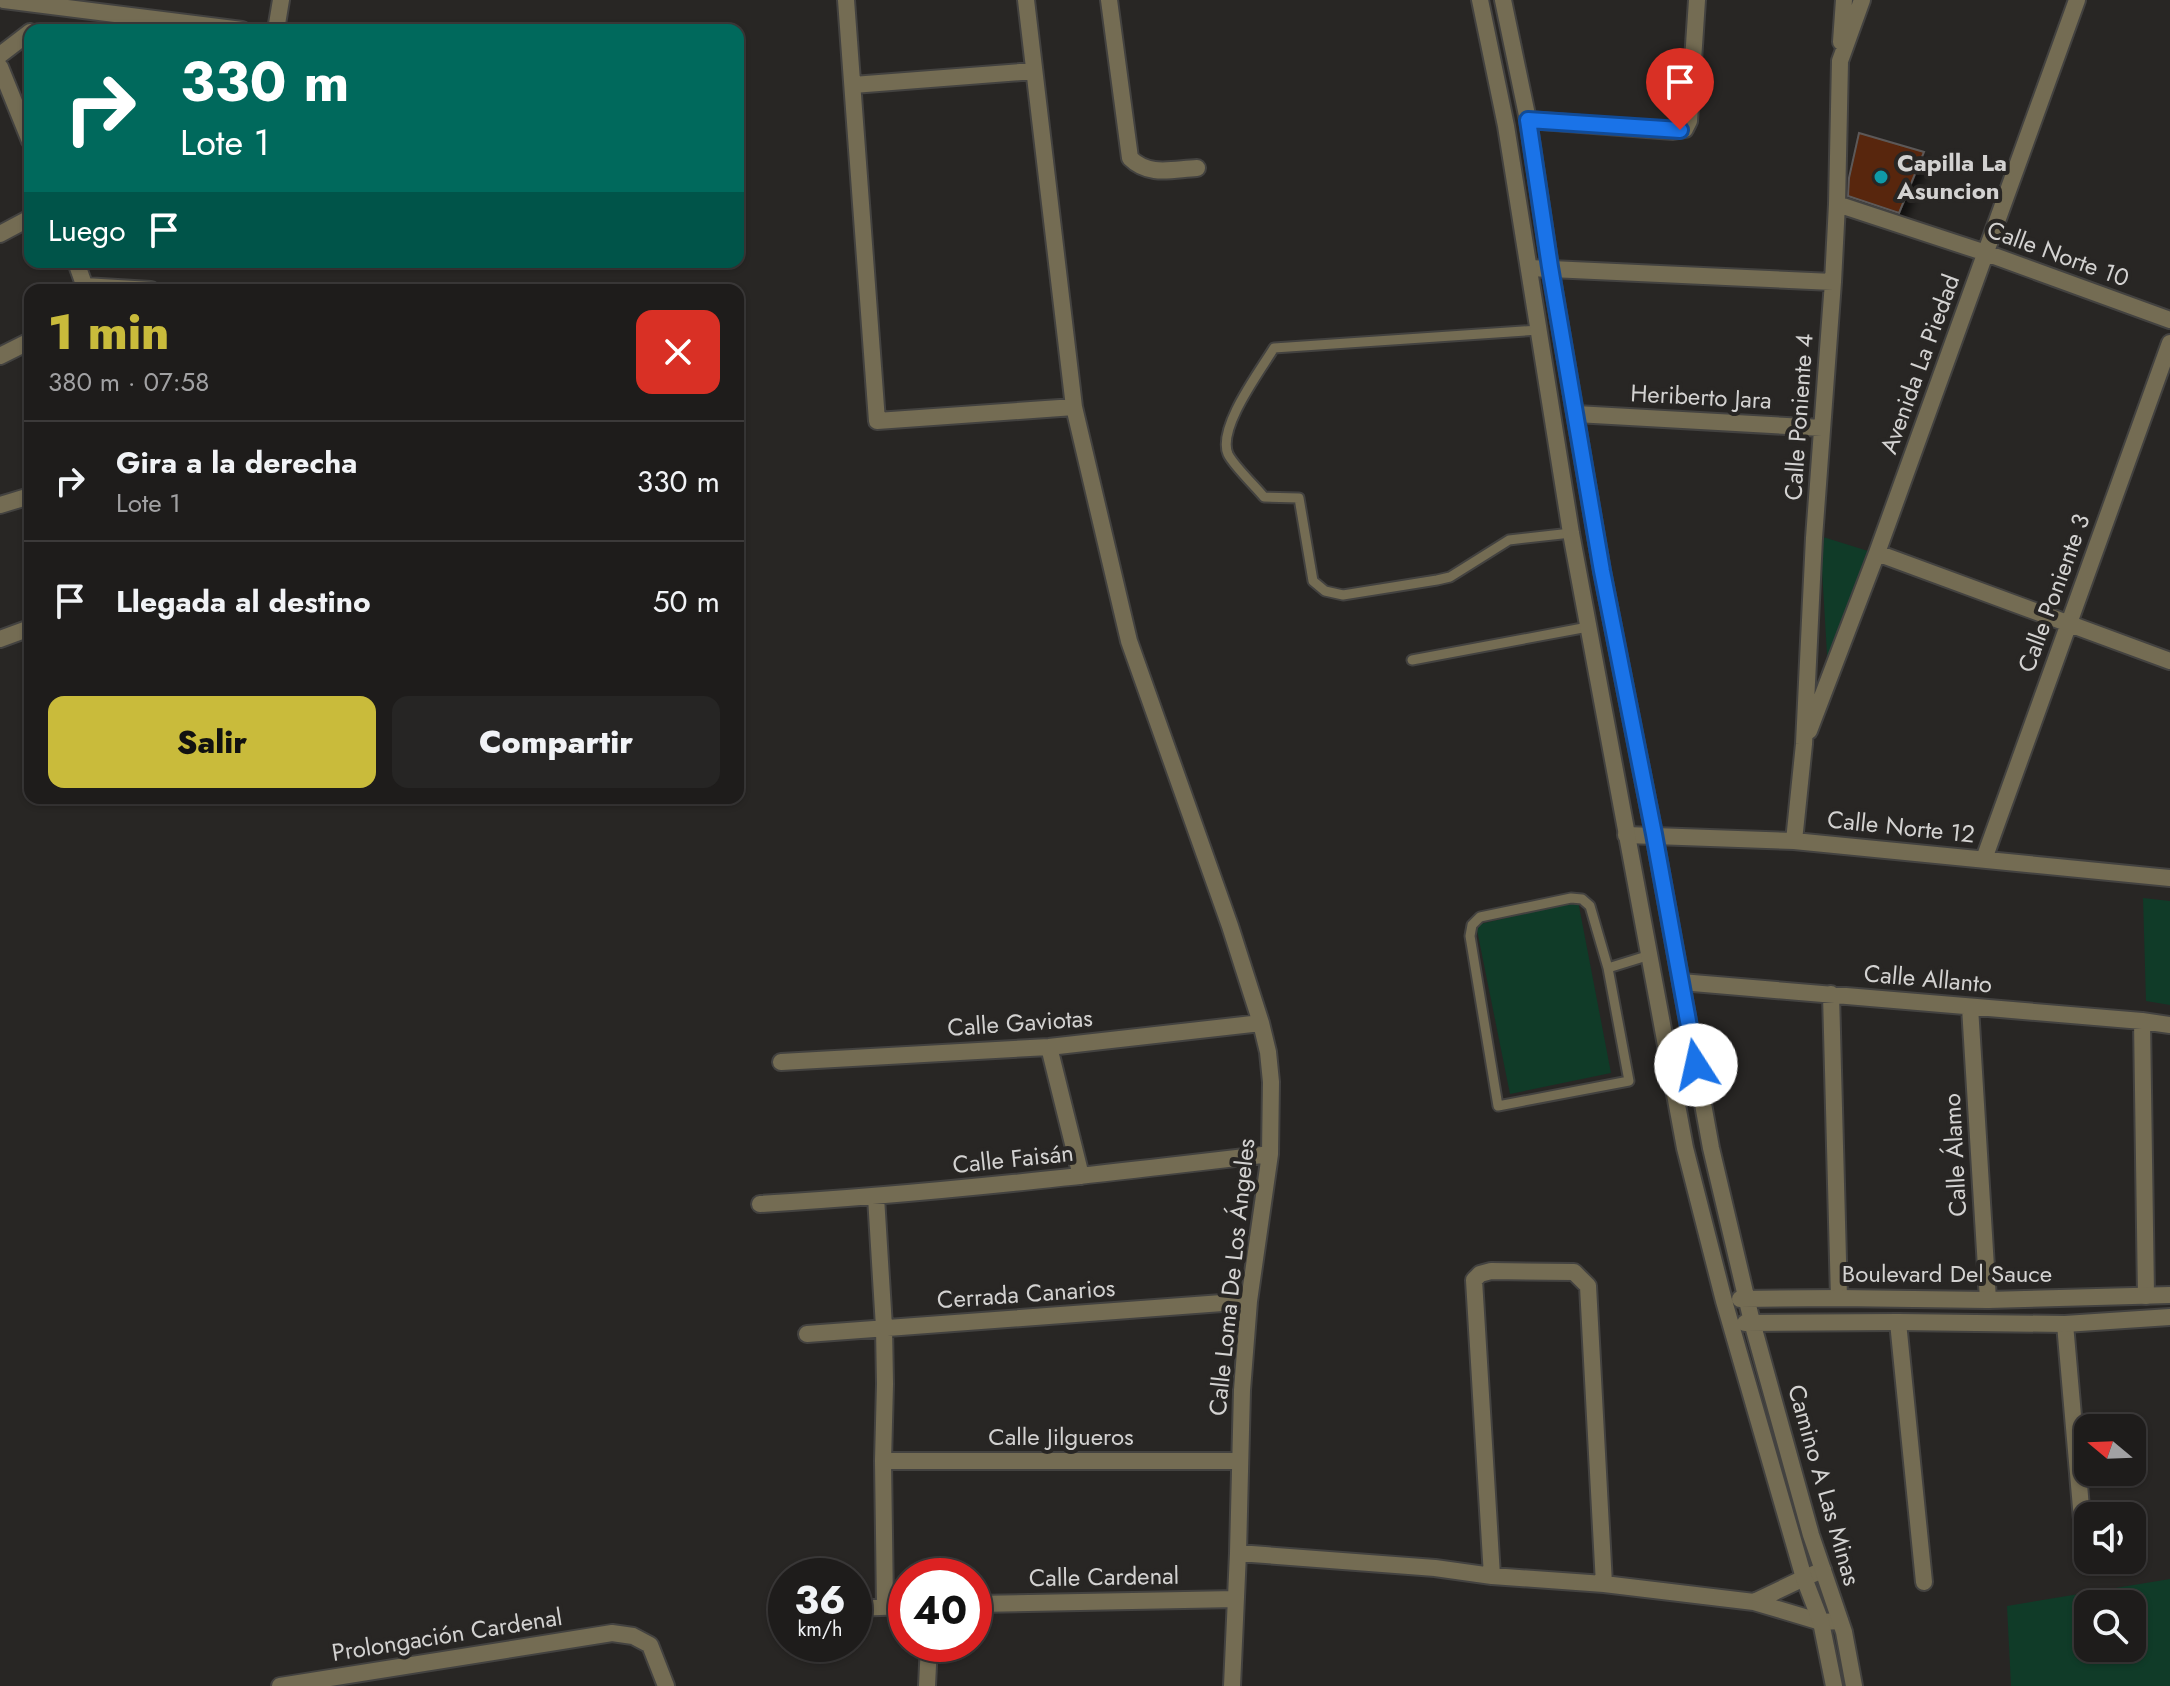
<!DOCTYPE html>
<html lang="es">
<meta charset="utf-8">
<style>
:root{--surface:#1e1c1b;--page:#262524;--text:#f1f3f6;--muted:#a1a1a3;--line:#3c3a3a;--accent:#c9bb3b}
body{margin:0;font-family:Jost,sans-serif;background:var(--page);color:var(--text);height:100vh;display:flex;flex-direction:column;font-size:30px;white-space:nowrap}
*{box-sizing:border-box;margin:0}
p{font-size:26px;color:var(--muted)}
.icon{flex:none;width:44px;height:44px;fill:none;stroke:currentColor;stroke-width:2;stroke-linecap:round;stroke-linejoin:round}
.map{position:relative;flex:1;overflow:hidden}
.side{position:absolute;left:24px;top:284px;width:720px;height:520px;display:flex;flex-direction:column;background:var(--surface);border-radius:16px;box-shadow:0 2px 6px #0004,0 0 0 2px var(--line)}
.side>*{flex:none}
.top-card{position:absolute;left:24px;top:24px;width:720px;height:244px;border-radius:16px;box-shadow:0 2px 6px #0004,0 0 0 2px var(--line);background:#00695c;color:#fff;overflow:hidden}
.needle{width:52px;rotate:289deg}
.buttons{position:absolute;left:2074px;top:1414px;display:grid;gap:16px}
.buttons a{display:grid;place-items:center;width:72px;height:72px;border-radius:16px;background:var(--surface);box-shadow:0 2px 6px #0004,0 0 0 2px var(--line);font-size:40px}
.speed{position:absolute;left:768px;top:1558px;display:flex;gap:16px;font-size:40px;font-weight:700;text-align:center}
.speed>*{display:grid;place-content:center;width:104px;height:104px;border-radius:50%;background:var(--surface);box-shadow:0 2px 6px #0004,0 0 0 2px var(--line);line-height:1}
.speed small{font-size:20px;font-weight:400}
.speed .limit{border:12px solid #d22;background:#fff;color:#111}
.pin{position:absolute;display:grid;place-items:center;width:68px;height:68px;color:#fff;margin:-82px -34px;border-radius:50% 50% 50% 0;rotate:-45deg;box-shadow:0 0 8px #0007}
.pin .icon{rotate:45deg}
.me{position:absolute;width:88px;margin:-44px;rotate:350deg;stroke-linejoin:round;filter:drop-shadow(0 0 6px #0008)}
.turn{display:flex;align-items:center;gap:28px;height:168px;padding:0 24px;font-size:36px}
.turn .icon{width:104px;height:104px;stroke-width:2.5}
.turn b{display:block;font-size:56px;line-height:68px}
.then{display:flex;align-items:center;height:76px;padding:0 24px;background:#0003;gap:16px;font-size:30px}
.round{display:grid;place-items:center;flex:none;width:84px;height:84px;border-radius:16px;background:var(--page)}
.headline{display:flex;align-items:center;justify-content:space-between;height:136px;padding:0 24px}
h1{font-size:48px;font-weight:800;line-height:60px;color:var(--accent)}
.cta{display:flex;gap:16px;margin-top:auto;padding:16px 24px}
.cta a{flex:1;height:92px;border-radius:16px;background:var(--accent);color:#111;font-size:32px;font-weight:800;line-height:92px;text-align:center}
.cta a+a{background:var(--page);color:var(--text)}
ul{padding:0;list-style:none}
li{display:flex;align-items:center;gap:24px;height:120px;padding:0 24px;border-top:2px solid var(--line)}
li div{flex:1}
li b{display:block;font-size:30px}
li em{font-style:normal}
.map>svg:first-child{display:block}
.green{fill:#103b28;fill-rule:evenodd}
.building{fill:#582507;stroke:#5c5958;stroke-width:2;filter:url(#shadow)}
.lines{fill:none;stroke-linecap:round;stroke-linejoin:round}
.service-casing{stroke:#434240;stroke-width:13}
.minor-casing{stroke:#434240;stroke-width:20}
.tertiary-casing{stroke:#434240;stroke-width:20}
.service{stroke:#746c53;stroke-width:9}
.minor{stroke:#746c53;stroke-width:16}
.tertiary{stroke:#746c53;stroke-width:16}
.route-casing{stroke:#114b97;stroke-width:20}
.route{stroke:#1a73e8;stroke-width:14}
.culture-dot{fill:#0f9aa8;stroke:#282624;stroke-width:3}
.labels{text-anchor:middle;stroke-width:8;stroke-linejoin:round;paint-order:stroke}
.poi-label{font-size:24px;font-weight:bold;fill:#d3d2d1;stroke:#282624;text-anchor:start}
.street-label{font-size:24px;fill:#d3d2d1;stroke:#282624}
</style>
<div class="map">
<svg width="2170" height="1686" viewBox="0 0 2170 1686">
<defs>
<filter id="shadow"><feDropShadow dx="5" dy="9" stdDeviation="4" flood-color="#0009"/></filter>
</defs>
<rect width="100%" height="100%" fill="#282624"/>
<path class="green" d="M1820,536L1868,551L1828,671Z
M2143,898L2170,901V1005L2146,1001Z
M1578,901L1611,1073L1510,1094L1476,925Z
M2170,1579V1686H2011L2007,1606ZM2132,1604V1648H2088V1604Z"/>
<path class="building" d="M1859,133L1924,152L1899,213L1848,196L1849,178Z"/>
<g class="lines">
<g class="service-casing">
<path id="service" d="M1539,330L1274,348C1260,371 1217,428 1228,454C1233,465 1255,486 1264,497L1299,498L1313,581L1325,591L1343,595L1437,580L1450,577L1509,540L1571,533
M1412,660L1588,627
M1608,968L1590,906L1582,899L1571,898L1480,917L1472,925L1470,936L1498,1106L1629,1081L1608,968L1650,955"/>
</g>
<g class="minor-casing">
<path id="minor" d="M4,0L242,30
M846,0L877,421L1074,407
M1026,0L1074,407L1129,641L1230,926L1261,1023L1268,1052L1271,1082L1270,1154L1249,1301L1242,1390L1238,1553L1232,1686
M1109,0L1130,158C1149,177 1173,169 1197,168
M276,30L281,0
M1841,42L1844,0
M0,55L30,32
M0,67L30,141
M853,85L1034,71
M1528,120L1673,131L1685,129L1689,121L1697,0
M1837,204L1986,253L2170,320
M0,234L30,218
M76,262L86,290
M1529,268L1833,282
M84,286L151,290
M0,356L30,341
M1576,414L1822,428
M0,505L30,496
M1877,553L2170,661
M0,639L30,628
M1809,731L1877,553L2077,0
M1626,835L1794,841L2170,878
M1794,841L1804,744L1814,538L1833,282L1837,204L1840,61L1862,0
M1984,859L2170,343
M1681,982L2142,1021L2170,1025
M1831,994L1839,1298
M1970,1007L1988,1300
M2142,1021L2146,1296
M1049,1047L1081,1176
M781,1062L1049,1047L1261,1023
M876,1197L884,1327L885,1384L883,1461L885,1606
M760,1204C931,1194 1100,1174 1270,1154
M1898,1322L1924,1582
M2065,1324L2086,1565
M807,1334L1249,1301
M883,1461H1239
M1238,1553L1435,1568L1492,1576L1604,1584L1754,1602L1821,1622L1840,1621
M1492,1576L1474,1280L1480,1274L1491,1271L1574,1272L1588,1286L1604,1584
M1754,1602L1804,1578L1823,1570
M974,1604L1236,1599
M854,1608L906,1606
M280,1686L612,1633L633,1636L650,1645L666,1686
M927,1686L929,1644"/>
</g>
<g class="tertiary-casing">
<path id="tertiary" d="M1480,0L1506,126L1571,533L1685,1148L1724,1301L1804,1578L1821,1622L1834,1686
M1503,0L1528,120L1550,267L1602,571L1654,834L1711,1148L1752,1322L1811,1535L1844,1632L1854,1686
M1740,1299L1839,1298L1988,1300L2170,1295
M1745,1323L1898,1322L2065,1324L2170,1317"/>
</g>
<use href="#service" class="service"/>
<use href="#minor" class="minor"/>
<use href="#tertiary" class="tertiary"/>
</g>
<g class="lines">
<g class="route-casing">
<path id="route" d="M1680,130L1528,120L1550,267L1602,571L1654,834L1696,1065"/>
</g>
<use href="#route" class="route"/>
</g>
<circle class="culture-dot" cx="1881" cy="177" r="8"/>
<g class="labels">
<g class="poi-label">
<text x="1897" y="171">Capilla La<tspan x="1897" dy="28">Asuncion</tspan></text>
</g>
<g class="street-label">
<text transform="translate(2058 254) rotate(20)" y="8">Calle Norte 10</text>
<text transform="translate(1920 364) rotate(-70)" y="8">Avenida La Piedad</text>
<text transform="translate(1701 397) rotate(3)" y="8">Heriberto Jara</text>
<text transform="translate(1799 417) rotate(-86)" y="8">Calle Poniente 4</text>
<text transform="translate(2054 593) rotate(-70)" y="8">Calle Poniente 3</text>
<text transform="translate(1901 827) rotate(6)" y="8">Calle Norte 12</text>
<text transform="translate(1928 979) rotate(5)" y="8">Calle Allanto</text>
<text transform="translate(1020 1023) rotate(-4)" y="8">Calle Gaviotas</text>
<text transform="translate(1955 1155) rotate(-93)" y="8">Calle Álamo</text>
<text transform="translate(1013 1159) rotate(-6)" y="8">Calle Faisán</text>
<text x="1947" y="1282">Boulevard Del Sauce</text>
<text transform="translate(1232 1277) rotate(-84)" y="8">Calle Loma De Los Ángeles</text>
<text transform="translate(1026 1294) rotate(-4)" y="8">Cerrada Canarios</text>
<text x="1061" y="1445">Calle Jilgueros</text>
<text transform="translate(1824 1485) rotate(74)" y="8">Camino A Las Minas</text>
<text transform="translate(1104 1577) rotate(-1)" y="8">Calle Cardenal</text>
<text transform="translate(447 1635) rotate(-9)" y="8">Prolongación Cardenal</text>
</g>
</g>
</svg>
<div class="buttons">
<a><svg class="needle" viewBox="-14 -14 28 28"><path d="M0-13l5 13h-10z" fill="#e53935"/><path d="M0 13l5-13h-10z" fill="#a1a1a3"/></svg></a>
<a><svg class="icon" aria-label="sound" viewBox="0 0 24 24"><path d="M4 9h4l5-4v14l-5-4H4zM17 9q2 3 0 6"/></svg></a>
<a><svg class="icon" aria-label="search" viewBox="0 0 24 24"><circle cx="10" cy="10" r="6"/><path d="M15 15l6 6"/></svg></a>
</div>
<div class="speed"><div>36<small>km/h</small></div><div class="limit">40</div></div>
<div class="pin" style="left:1680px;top:130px;background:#d93025"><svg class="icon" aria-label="arrive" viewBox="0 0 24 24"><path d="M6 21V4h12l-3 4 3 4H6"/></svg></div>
<svg class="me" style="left:1696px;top:1065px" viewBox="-20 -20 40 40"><circle r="19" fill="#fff"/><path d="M0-13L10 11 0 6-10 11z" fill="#1a73e8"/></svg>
<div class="top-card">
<div class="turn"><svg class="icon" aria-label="right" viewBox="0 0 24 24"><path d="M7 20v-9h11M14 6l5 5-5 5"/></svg><div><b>330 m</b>Lote 1</div></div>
<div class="then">Luego<svg class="icon" aria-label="arrive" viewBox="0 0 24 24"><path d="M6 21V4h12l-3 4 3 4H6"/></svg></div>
</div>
<section class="side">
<div class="headline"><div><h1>1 min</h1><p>380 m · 07:58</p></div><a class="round" style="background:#d93025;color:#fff"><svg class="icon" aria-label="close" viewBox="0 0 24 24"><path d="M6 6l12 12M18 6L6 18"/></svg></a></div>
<ul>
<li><svg class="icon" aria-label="right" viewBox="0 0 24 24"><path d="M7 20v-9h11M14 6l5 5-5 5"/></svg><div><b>Gira a la derecha</b><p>Lote 1</p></div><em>330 m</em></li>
<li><svg class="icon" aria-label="arrive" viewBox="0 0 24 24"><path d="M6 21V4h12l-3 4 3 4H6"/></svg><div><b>Llegada al destino</b></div><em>50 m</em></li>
</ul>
<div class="cta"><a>Salir</a><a>Compartir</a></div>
</section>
</div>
